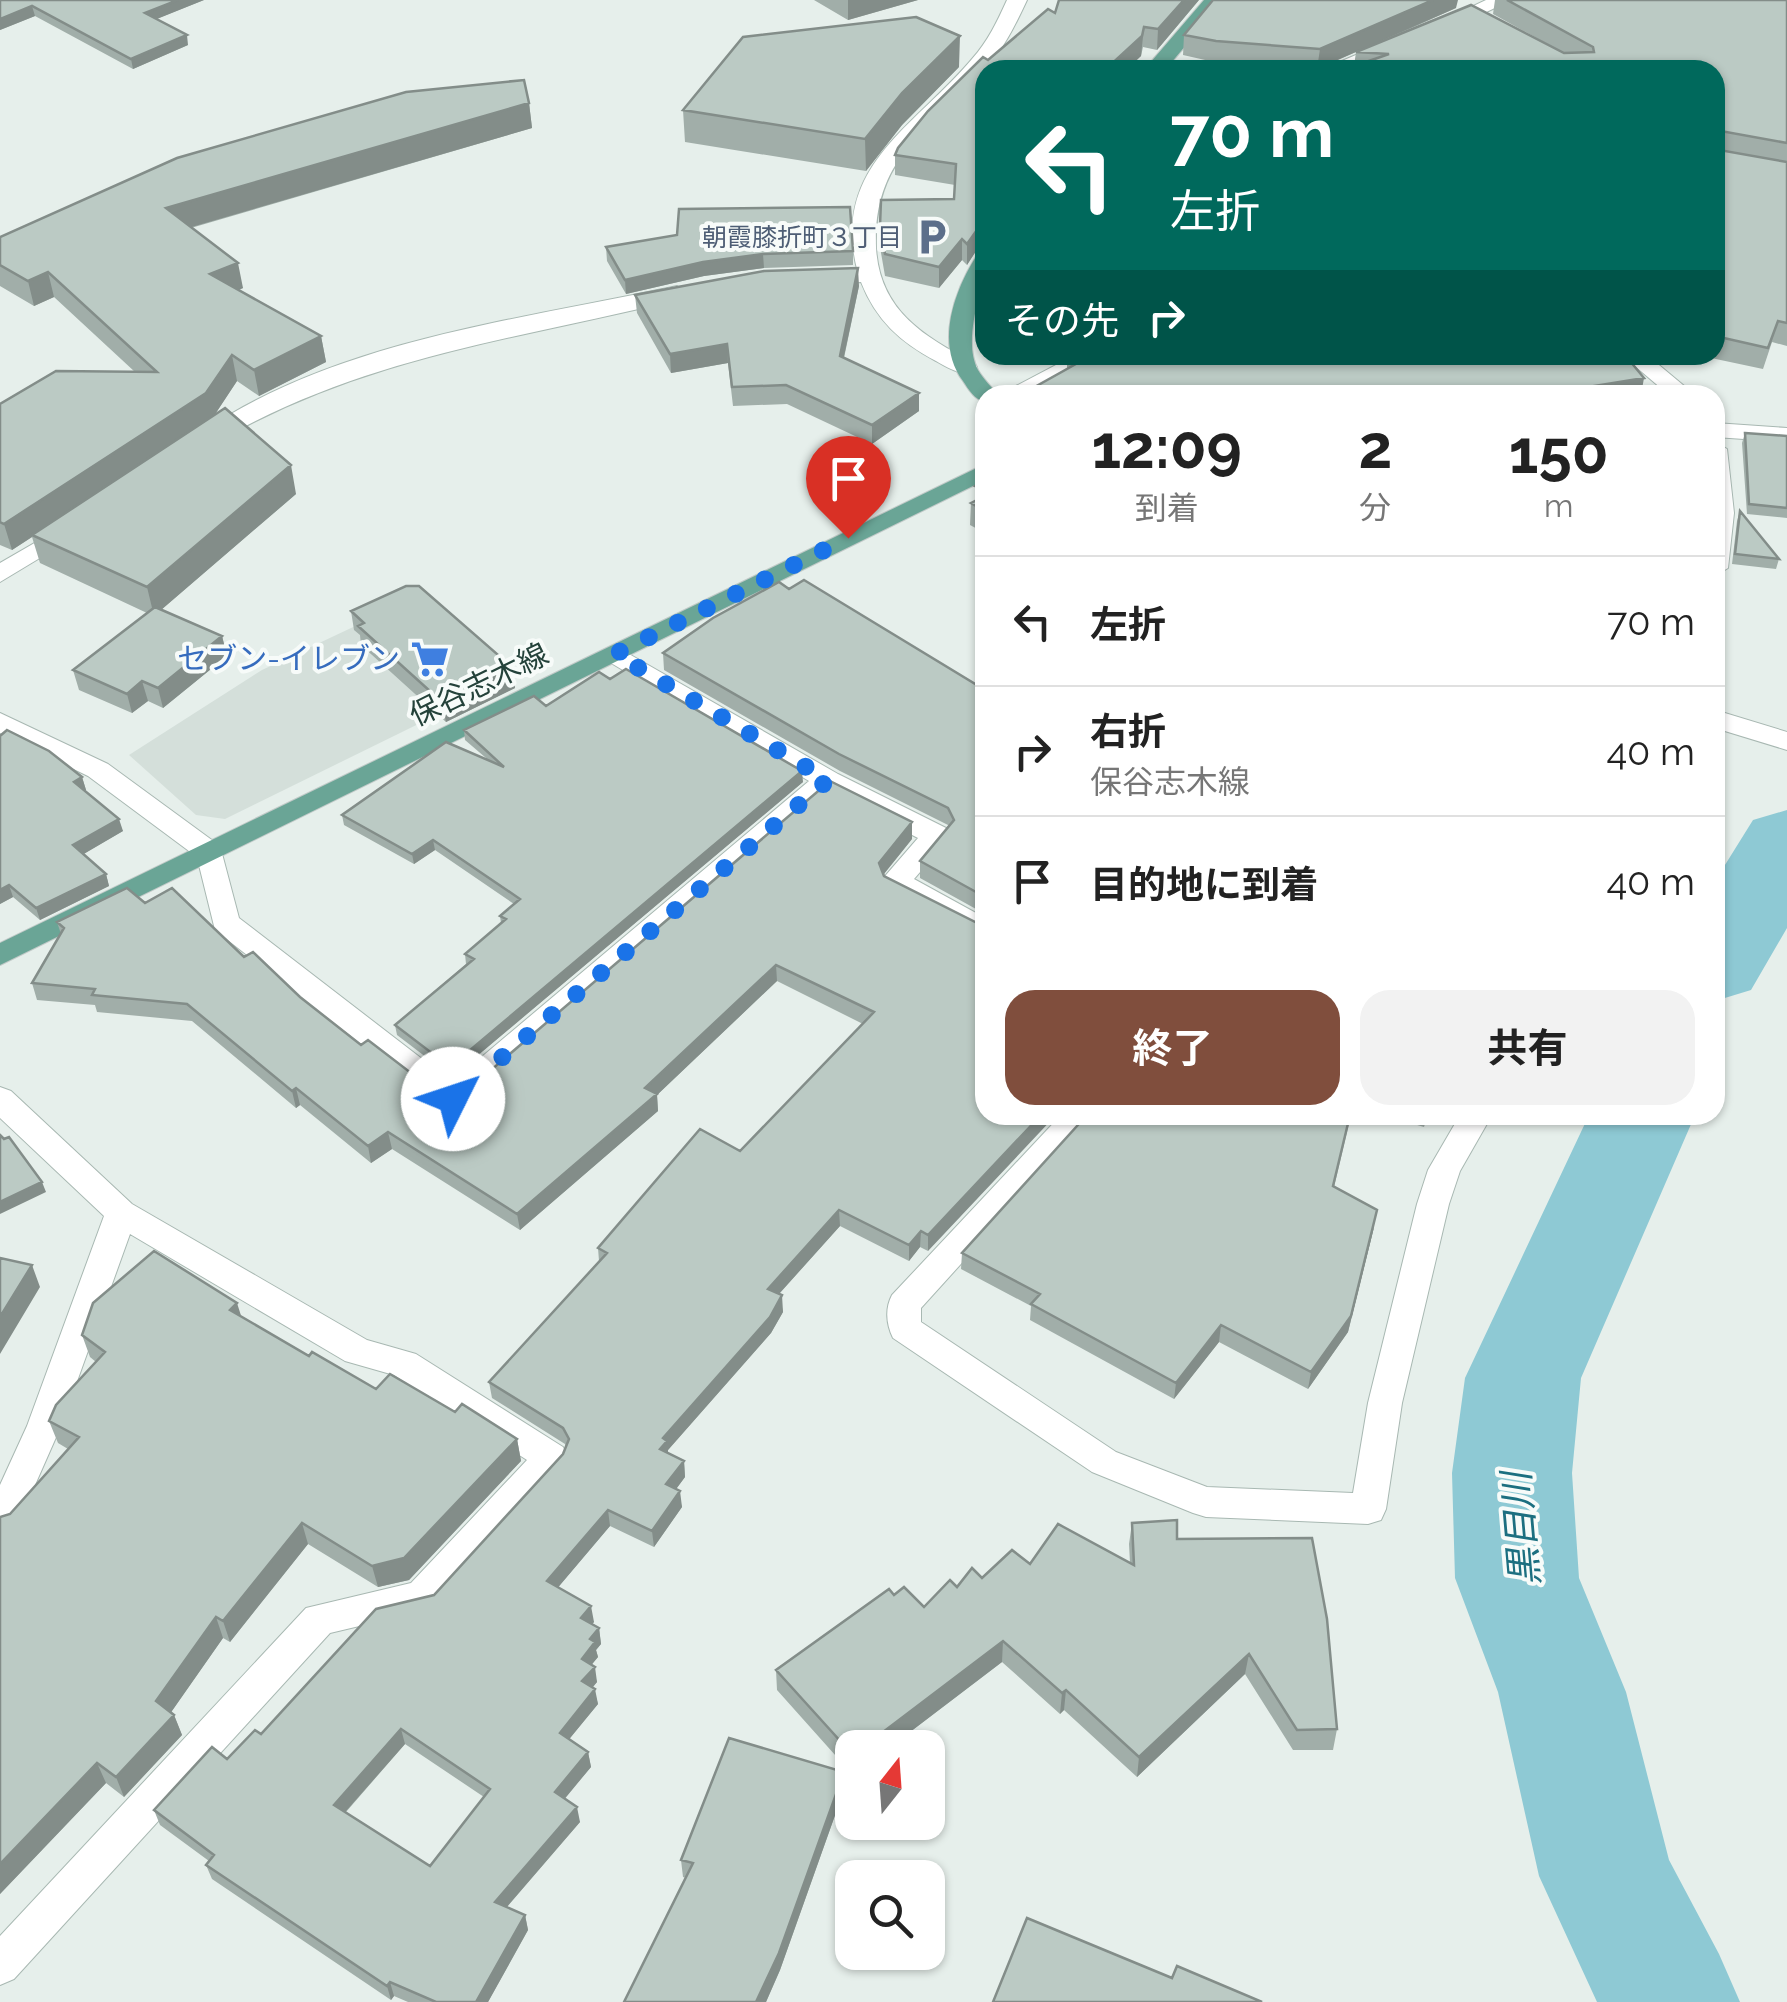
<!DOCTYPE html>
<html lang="ja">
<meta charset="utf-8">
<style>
:root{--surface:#fff;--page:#f2f2f2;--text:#222;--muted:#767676;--line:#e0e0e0;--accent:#804e3d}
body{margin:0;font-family:Raleway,"Noto Sans JP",sans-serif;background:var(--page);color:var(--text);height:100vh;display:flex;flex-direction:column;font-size:38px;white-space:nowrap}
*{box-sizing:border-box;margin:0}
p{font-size:32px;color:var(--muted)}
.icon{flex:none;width:55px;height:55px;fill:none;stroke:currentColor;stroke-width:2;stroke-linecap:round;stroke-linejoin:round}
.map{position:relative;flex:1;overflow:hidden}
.side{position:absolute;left:975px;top:385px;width:750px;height:740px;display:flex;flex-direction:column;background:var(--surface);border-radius:30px;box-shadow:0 2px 8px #0004}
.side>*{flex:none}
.banner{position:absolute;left:975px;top:60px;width:750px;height:305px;border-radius:30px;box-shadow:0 2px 8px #0004;background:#00695c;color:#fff;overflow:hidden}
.needle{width:65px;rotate:17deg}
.buttons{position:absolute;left:835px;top:1730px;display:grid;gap:20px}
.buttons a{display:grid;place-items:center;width:110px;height:110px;border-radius:20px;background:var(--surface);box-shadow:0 2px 8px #0004;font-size:50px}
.pin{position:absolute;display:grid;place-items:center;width:85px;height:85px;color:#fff;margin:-102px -42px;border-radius:50% 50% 50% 0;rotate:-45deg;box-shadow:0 0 10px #0007}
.pin .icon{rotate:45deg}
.me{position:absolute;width:110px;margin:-55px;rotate:49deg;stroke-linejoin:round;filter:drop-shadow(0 0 8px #0008)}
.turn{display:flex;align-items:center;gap:35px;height:210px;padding:0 30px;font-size:45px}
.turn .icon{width:130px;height:130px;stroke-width:2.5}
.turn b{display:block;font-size:70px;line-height:85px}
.then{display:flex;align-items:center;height:95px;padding:0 30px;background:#0003;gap:20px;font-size:38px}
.eta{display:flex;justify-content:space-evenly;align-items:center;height:170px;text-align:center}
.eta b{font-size:60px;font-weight:700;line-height:70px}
.action{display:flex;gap:20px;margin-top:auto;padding:20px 30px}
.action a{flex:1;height:115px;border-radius:30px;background:var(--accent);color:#fff;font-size:40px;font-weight:700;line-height:115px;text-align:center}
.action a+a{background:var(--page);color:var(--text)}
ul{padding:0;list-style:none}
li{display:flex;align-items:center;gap:30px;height:130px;padding:0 30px;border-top:2px solid var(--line)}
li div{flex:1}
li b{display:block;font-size:38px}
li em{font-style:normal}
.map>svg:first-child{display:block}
.built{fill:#d4dfda}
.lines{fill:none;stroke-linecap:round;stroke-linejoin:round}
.river{fill:#8ec9d4;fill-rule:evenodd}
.service-casing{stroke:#a8b8b2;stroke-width:2}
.minor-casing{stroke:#a8b8b2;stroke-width:2}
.tertiary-casing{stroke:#a8b8b2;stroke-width:2}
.primary-casing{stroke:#c2cac8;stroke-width:2}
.service{fill:#fff;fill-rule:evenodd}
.minor{fill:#fff;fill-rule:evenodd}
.tertiary{fill:#fff;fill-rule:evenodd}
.primary{fill:#6aa596;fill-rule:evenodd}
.wall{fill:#a1aea9;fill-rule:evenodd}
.shaded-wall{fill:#838d89}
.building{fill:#bbcac4;stroke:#838d89;stroke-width:2.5;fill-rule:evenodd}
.route{stroke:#1a73e8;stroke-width:18;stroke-dasharray:0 32.4}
.labels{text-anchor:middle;stroke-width:8;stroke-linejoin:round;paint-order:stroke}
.far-service-label{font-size:25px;fill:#4e5e75;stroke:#f7fbf9;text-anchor:end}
.shop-label{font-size:30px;fill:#366cbe;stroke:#f7fbf9;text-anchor:end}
.street-label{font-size:30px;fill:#24423a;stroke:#f7fbf9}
.near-water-label{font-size:38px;font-style:italic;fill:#1c6f80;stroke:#f7fbf9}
</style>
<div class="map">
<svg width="1787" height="2002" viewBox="0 0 1787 2002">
<rect width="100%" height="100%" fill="#e6efeb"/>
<path class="built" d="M421,595L516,676L225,819L196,815L129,755L262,670Z"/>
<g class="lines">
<path class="river" d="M1787,810V928L1751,990L1715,1001V881L1753,820Z
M1589,1115H1695L1581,1378L1572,1473L1579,1578L1626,1692L1669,1860L1719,1954L1740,2002H1597L1539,1876L1498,1692L1455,1578L1452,1473L1465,1378Z"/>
<g class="service-casing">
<path id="service" d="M1075,355H1104L1029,395H999Z
M1715,423L1787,428V442L1715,437Z"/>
</g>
<g class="minor-casing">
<path id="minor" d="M1007,0H1027C1015,26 1003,50 983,72C929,131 873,156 876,247C879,309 922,336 973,362L977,367L973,372C959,375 948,368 936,361C900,342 876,320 861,282L821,284L810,277L821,270L857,269C831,166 917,125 972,59C988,41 997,22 1007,0Z
M1486,0H1512L1452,28L1445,30L1435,24Z
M1393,39L1403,45L1400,49L1348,70H1321Z
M677,286L688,293L685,298C516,340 365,355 211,445L203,447L191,440C200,429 216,422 229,415C362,337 528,318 677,286Z
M1622,355H1647L1695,395H1669Z
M1715,442L1727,449L1734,513L1728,568L1715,576Z
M69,523L78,525L81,530L78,535L0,582V563Z
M615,646L838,774L946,828L950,835L946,842L914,879L985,918V941L886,889L882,882L886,875L918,838L830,793L464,1107L453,1111L442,1107L215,930L197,857L88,776L0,733V713L108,764L220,846L239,918L452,1082L809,781L606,660L602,654Z
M0,1087L11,1091L132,1204L367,1340L416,1354L563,1447L568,1457L563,1467L435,1608L330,1633L14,1979L0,1985V1936L306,1608L411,1583L527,1460L394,1375L345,1361L130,1234L61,1426L13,1535L0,1539V1485L27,1426L104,1216L0,1118Z
M1061,1115H1096L921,1308V1322L1116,1452L1207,1487L1353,1493L1368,1403L1417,1204L1428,1170L1460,1115H1492L1460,1171L1449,1204L1402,1403L1386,1509L1381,1520L1368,1524L1206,1517L1193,1513L1092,1472L893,1338C886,1324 885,1308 892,1295Z"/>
</g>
<g class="tertiary-casing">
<path id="tertiary" d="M1715,710L1787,732V750L1715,728Z"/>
</g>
<g class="primary-casing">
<path id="primary" d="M1204,0H1224L1165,70H1144Z
M985,253C985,290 961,338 978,370C983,379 992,387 998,395H985V402C974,399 969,390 963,381C935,344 954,291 977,255Z
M985,464V480L0,965V943Z"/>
</g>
<use href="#service" class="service"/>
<use href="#minor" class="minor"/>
<use href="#tertiary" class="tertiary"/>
<use href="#primary" class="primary"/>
</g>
<path class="wall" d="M0,0H204L156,19L188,45L133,69L35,16L0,30Z
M814,0H918L848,20Z
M1199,0L1157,50L1143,47L1141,56L1126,70H985V250L976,251L967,265L962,260L939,288L885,276L880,247V226L954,199L955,185L895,175V155L988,60L1055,13Z
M1495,0H1787V346L1772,342L1763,369L1697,355H1715V70L1354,66L1356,52L1317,69L1214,62L1183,55L1184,35L1456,8L1374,45L1562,52L1493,14Z
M959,67L902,125L866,171L685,142L683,110Z
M529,103L532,128L191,228L243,288L239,290L321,336L326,362L259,396L237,381L215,414L296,494L161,610L222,636L227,656L163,708L148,701L132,713L79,690L73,670L147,613L40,563L32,537L12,550L0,545V404L135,372L54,297L34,306L0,286V237Z
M606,247L853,251V265L764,268L704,276L626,294L607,261Z
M859,286L844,358L919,393V411L872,444L787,404L733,406L728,363L671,373L637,313L635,295Z
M1076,355H1625L1641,395H1032L1033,388L1067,369V361L1076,357Z
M1745,433L1787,436V518L1747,514L1742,443Z
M985,479V533L970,525L971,503L975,501V486Z
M1740,511L1779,559L1776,569L1732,564L1737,521Z
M789,589L985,690V914L920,878V861L948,826V825L840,771L664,670L663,653Z
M351,611L513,668L515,688L446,722L361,645L360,635L354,630Z
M546,706L803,782L452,1077L397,1035L395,1025L466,964L465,954L501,923L500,916L514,904L435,850L414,864L344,825L342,815L486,758L465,740L464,730Z
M0,736L82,777L86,790H84L123,831L83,854L106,874L109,886L40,920L13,897L0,904Z
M912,839L884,874V876L985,927L928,1251L920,1247L909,1261L840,1226L779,1294L783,1312L771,1333L668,1450V1453L684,1461L685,1477L676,1489L682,1507L654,1547L610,1526L558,1587L594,1622L592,1624L599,1628L601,1644L596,1650L598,1657L591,1665L597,1682L593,1687L598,1704L569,1739L588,1752L591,1767L564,1798L580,1822L507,1907L525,1915L528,1930L488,2002H408L394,1996L391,2000L212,1879L206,1865L209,1861L160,1825L154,1810L261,1734L434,1595L563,1454L566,1446L565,1444L492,1398L489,1382L599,1261L598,1248L740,1151L863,1024L777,981L657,1095L658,1111L520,1230L392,1149L371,1163L300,1105L296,1108L192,1021L97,1012L95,1005L37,1000L32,983L61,934L57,922L145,903L244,957L300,997L361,1045L437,1093L449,1098L464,1093ZM405,1744L484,1797L430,1866L346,1812Z
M1087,1115H1351L1334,1187L1374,1227L1348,1332L1308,1389L1219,1342L1174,1399L1030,1320L1031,1306L961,1269L962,1253Z
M1383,1115H1428L1424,1127Z
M241,1316L309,1356L376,1389L455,1412L517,1439L521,1461L409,1580L378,1587L308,1544L230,1642L223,1638L171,1712L174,1715L182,1735L124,1797L106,1783L0,1894L10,1514L68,1449L58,1443L49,1421L96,1362L90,1357L82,1335Z
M1132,1523L1177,1539L1337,1729L1333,1750H1293L1245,1674L1137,1777L1064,1710L1060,1714L1002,1662L889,1748H852V1774L777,1690L776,1670L894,1595L924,1607L957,1587L1030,1564L1130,1563L1129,1544Z
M844,1772V1790L780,1970L766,2002H624L686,1878L683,1877L681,1860Z"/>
<path class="shaded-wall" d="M178,0H204L147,23L145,13Z
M848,0H918L848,20Z
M1184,0H1199L1157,50L1158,29Z
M1433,0H1458L1456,8L1317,69L1320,49Z
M32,6L35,16L0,30V19Z
M1144,27L1141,56L1126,70H1105Z
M187,35L188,45L133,69L131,59Z
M960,36L959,67L902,125L866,171L865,139L902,93Z
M529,103L532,128L171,233L166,208Z
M985,229V250L976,251L967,265V244L977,230Z
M962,239V260L939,288V267Z
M763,254L764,268L704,276L626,294L625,280L703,262Z
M238,263L243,288L216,299L210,274Z
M858,268L859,286L840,375V356Z
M48,272L54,297L34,306L28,281Z
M321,336L326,362L259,396L254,370Z
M727,344L728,363L671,373L670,354Z
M232,355L237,381L212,419L32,535V537L12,550L4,524Z
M1644,378L1641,395H1598L1599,391L1595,386Z
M919,393V411L872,444V425Z
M291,465L296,494L154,616L147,587Z
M222,636L227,656L163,708L158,688Z
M513,668L515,688L446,722L442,702Z
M142,681L148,701L132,713L127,694Z
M802,771L803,782L452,1077L450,1067Z
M82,777L86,790L78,794L74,782Z
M119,819L123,831L77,858L73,845Z
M912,822V839L879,880V863Z
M433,840L435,850L414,864L412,854Z
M106,874L109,886L40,920L36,908Z
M9,885L13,897L0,904V890Z
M776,965L777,981L657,1095L658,1111L520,1230L517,1214L645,1088Z
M296,1088L300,1105L296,1108L292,1091Z
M1041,1115H1056L928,1251V1235Z
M388,1132L392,1149L371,1163L368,1146Z
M42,1182L46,1192L0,1214V1202Z
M839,1210L840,1226L769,1305L768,1289Z
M1374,1227L1348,1332L1308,1389L1311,1372Z
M921,1231L920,1247L909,1261V1245Z
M32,1265L40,1287L0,1354V1317Z
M782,1295L783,1312L771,1333L668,1450V1457L660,1449L663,1438Z
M237,1303L244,1325L230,1310Z
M1221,1325L1219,1342L1174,1399L1176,1383Z
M517,1439L521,1461L409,1580L378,1587L372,1566Z
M684,1461L685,1477L668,1500L666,1484Z
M680,1491L682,1507L654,1547L652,1531Z
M608,1510L610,1526L550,1597L547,1581Z
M302,1523L308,1544L230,1642L223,1621Z
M591,1606L594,1622L584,1633L581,1618Z
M216,1617L223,1638L165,1721L156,1701Z
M599,1628L601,1644L596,1650L598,1657L584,1674L582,1659L590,1639Z
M1003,1641L1002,1662L889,1748H862Z
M1249,1654L1245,1674L1137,1777L1139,1757Z
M595,1667L597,1682L585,1696L582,1681Z
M595,1689L598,1704L562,1748L560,1733Z
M1066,1690L1064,1710L1060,1714L1062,1693Z
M174,1715L182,1735L124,1797L116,1777Z
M401,1729L405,1744L339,1819L334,1805Z
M588,1752L591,1767L558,1807L555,1792Z
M97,1763L106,1783L0,1894V1864Z
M844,1772V1790L780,1970L766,2002H756Z
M577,1807L580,1822L499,1916L495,1902Z
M525,1915L528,1930L488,2002H476Z
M390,1982L394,1996L391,2000L387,1986Z"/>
<path class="building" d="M0,0H178L145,13L187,35L131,59L32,6L0,19Z
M1059,0H1184L1158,29L1144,27L1142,36L1105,70H985V229L977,230L967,244L962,239L939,267L885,254L880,226L881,200L954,199L956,164L895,155L898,148L928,111L983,57L988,60L1048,9L1055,13Z
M1213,0H1433L1320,49L1216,41L1184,35Z
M1507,0H1787V143L1721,131L1716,134L1719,150L1787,162V323L1778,321L1768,348L1715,336V70H1343L1389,54L1356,52L1471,5L1564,53L1594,52L1593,47Z
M916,17L960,36L902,93L865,139L683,110L743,37Z
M524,80L529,103L166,208L238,263L210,274L321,336L254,370L232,355L206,393L4,524L0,522V404L56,371L157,372L48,272L28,281L0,265V237L177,158L406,92Z
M850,207L853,251L763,254L703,262L625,280L606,247L677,235L679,209Z
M858,268L840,356L919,393L872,425L786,385L732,387L727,344L670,354L635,295L764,271Z
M1077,355H1625L1644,378L1595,386L1599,391L1574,394L1575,395H1046L1033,388L1074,365L1067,361Z
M225,408L291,465L147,587L32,535Z
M1745,433L1787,436V508L1749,504Z
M985,479V491L975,486Z
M1715,486H1717V540L1715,539Z
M985,496V511L971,503Z
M1740,511L1779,559L1735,554Z
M804,580L985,690V897L920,861L954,820L948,808L839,754L663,653L713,618L779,582L789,589Z
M406,586H419L513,668L442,702L358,626L364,623L351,611Z
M155,607L222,636L158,688L142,681L127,694L73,670Z
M626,669L802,771L450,1067L395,1025L474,959L465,954L506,919L500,916L520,899L433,840L412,854L342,815L446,742L504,767L464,730L534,696L546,706L599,672L610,679Z
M7,730L49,751L82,777L74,782L119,819L73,845L106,874L36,908L9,885L0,890V736Z
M830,781L912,822L879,863L884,876L985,927V1115H1041L928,1235L921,1231L909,1245L839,1210L768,1289L782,1295L770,1317L663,1438L667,1441L660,1449L684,1461L666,1484L680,1491L652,1531L608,1510L547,1581L591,1606L581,1618L599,1628L590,1639L595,1642L582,1659L595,1667L582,1681L595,1689L560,1733L588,1752L555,1792L577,1807L495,1902L525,1915L476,2002H436L390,1982L387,1986L206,1865L214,1855L154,1810L212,1747L227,1759L255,1730L261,1734L376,1609L434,1595L563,1454L569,1439L563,1428L489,1382L607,1253L598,1248L700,1129L740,1151L874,1012L776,965L645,1088L657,1094L517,1214L388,1132L368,1146L296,1088L292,1091L187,1004L92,995L95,989L32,983L64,928L57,922L127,888L145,903L172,888L244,957L253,952L300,997L361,1045L368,1040L437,1093L449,1098L464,1093ZM401,1729L490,1789L430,1866L334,1805Z
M1087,1115H1350L1333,1186L1377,1210L1351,1316L1311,1372L1221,1325L1176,1383L1031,1304L1040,1294L962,1253Z
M0,1135L4,1139L9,1137L42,1182L0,1202Z
M154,1251L237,1303L230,1310L309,1356L312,1352L376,1389L390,1374L455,1412L462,1404L517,1439L404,1558L372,1566L302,1523L223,1621L216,1617L156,1701L174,1715L116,1777L97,1763L0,1864V1517L10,1514L79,1437L49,1421L56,1405L105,1352L82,1335L93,1303Z
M0,1258L32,1265L0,1317Z
M1177,1520V1539L1312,1538L1327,1619L1337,1729L1297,1730L1249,1654L1139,1757L1066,1690L1062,1693L1003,1641L862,1748H852V1754L776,1670L889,1589L894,1595L904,1587L924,1607L950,1580L957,1587L972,1568L982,1578L1012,1550L1030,1564L1058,1524L1134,1565L1132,1523Z
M729,1738L844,1772L779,1953L756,2002H624L693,1863L681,1860Z
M1027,1918L1172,1978L1177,1966L1262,2002H993Z"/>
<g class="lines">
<path class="route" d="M453,1099L828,780L615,654L848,538"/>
</g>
<defs>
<g id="parking-bare" transform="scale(3)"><path d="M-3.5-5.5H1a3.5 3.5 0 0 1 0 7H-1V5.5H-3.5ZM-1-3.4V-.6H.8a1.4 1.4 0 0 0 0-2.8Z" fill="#5c6f8a" stroke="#f7fbf9" stroke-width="2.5" paint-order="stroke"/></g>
<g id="supermarket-bare" transform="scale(3)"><path d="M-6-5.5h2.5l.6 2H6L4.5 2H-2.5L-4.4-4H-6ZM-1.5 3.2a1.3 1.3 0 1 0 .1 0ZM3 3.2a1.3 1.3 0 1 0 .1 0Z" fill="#3f7fe0" stroke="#f7fbf9" stroke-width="2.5" paint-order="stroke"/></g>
</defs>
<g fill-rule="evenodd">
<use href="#parking-bare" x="932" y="237"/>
<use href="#supermarket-bare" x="430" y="659"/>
</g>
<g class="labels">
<g class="far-service-label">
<text x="902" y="246">朝霞膝折町３丁目</text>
</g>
<g class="shop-label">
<text x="400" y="669">セブン-イレブン</text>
</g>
<g class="street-label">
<text transform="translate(479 685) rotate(-26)" y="10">保谷志木線</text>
</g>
<g class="near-water-label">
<text transform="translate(1521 1529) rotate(-95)" y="13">黒目川</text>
</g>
</g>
</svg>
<div class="buttons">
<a><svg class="needle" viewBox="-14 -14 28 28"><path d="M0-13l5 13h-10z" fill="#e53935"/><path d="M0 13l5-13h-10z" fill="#767676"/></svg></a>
<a><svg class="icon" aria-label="search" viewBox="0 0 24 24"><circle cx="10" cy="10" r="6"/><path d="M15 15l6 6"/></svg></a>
</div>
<div class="pin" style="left:848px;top:538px;background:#d93025"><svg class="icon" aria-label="arrive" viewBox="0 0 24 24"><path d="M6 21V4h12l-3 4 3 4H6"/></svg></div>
<svg class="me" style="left:453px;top:1099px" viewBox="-20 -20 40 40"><circle r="19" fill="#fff"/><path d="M0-13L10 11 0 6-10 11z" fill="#1a73e8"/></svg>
<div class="banner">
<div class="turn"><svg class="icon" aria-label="left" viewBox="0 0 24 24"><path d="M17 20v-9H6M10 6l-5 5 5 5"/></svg><div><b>70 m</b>左折</div></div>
<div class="then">その先<svg class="icon" aria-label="right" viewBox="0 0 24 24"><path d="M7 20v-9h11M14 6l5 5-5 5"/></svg></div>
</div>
<section class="side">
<div class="eta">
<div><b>12:09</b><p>到着</p></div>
<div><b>2</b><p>分</p></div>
<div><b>150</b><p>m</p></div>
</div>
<ul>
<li><svg class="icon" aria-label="left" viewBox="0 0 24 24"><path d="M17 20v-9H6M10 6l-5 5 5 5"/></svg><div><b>左折</b></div><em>70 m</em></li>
<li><svg class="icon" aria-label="right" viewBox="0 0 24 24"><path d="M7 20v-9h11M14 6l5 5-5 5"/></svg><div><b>右折</b><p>保谷志木線</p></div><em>40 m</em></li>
<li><svg class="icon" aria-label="arrive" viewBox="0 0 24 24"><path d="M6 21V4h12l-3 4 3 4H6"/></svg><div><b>目的地に到着</b></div><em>40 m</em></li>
</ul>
<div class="action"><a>終了</a><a>共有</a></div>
</section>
</div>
